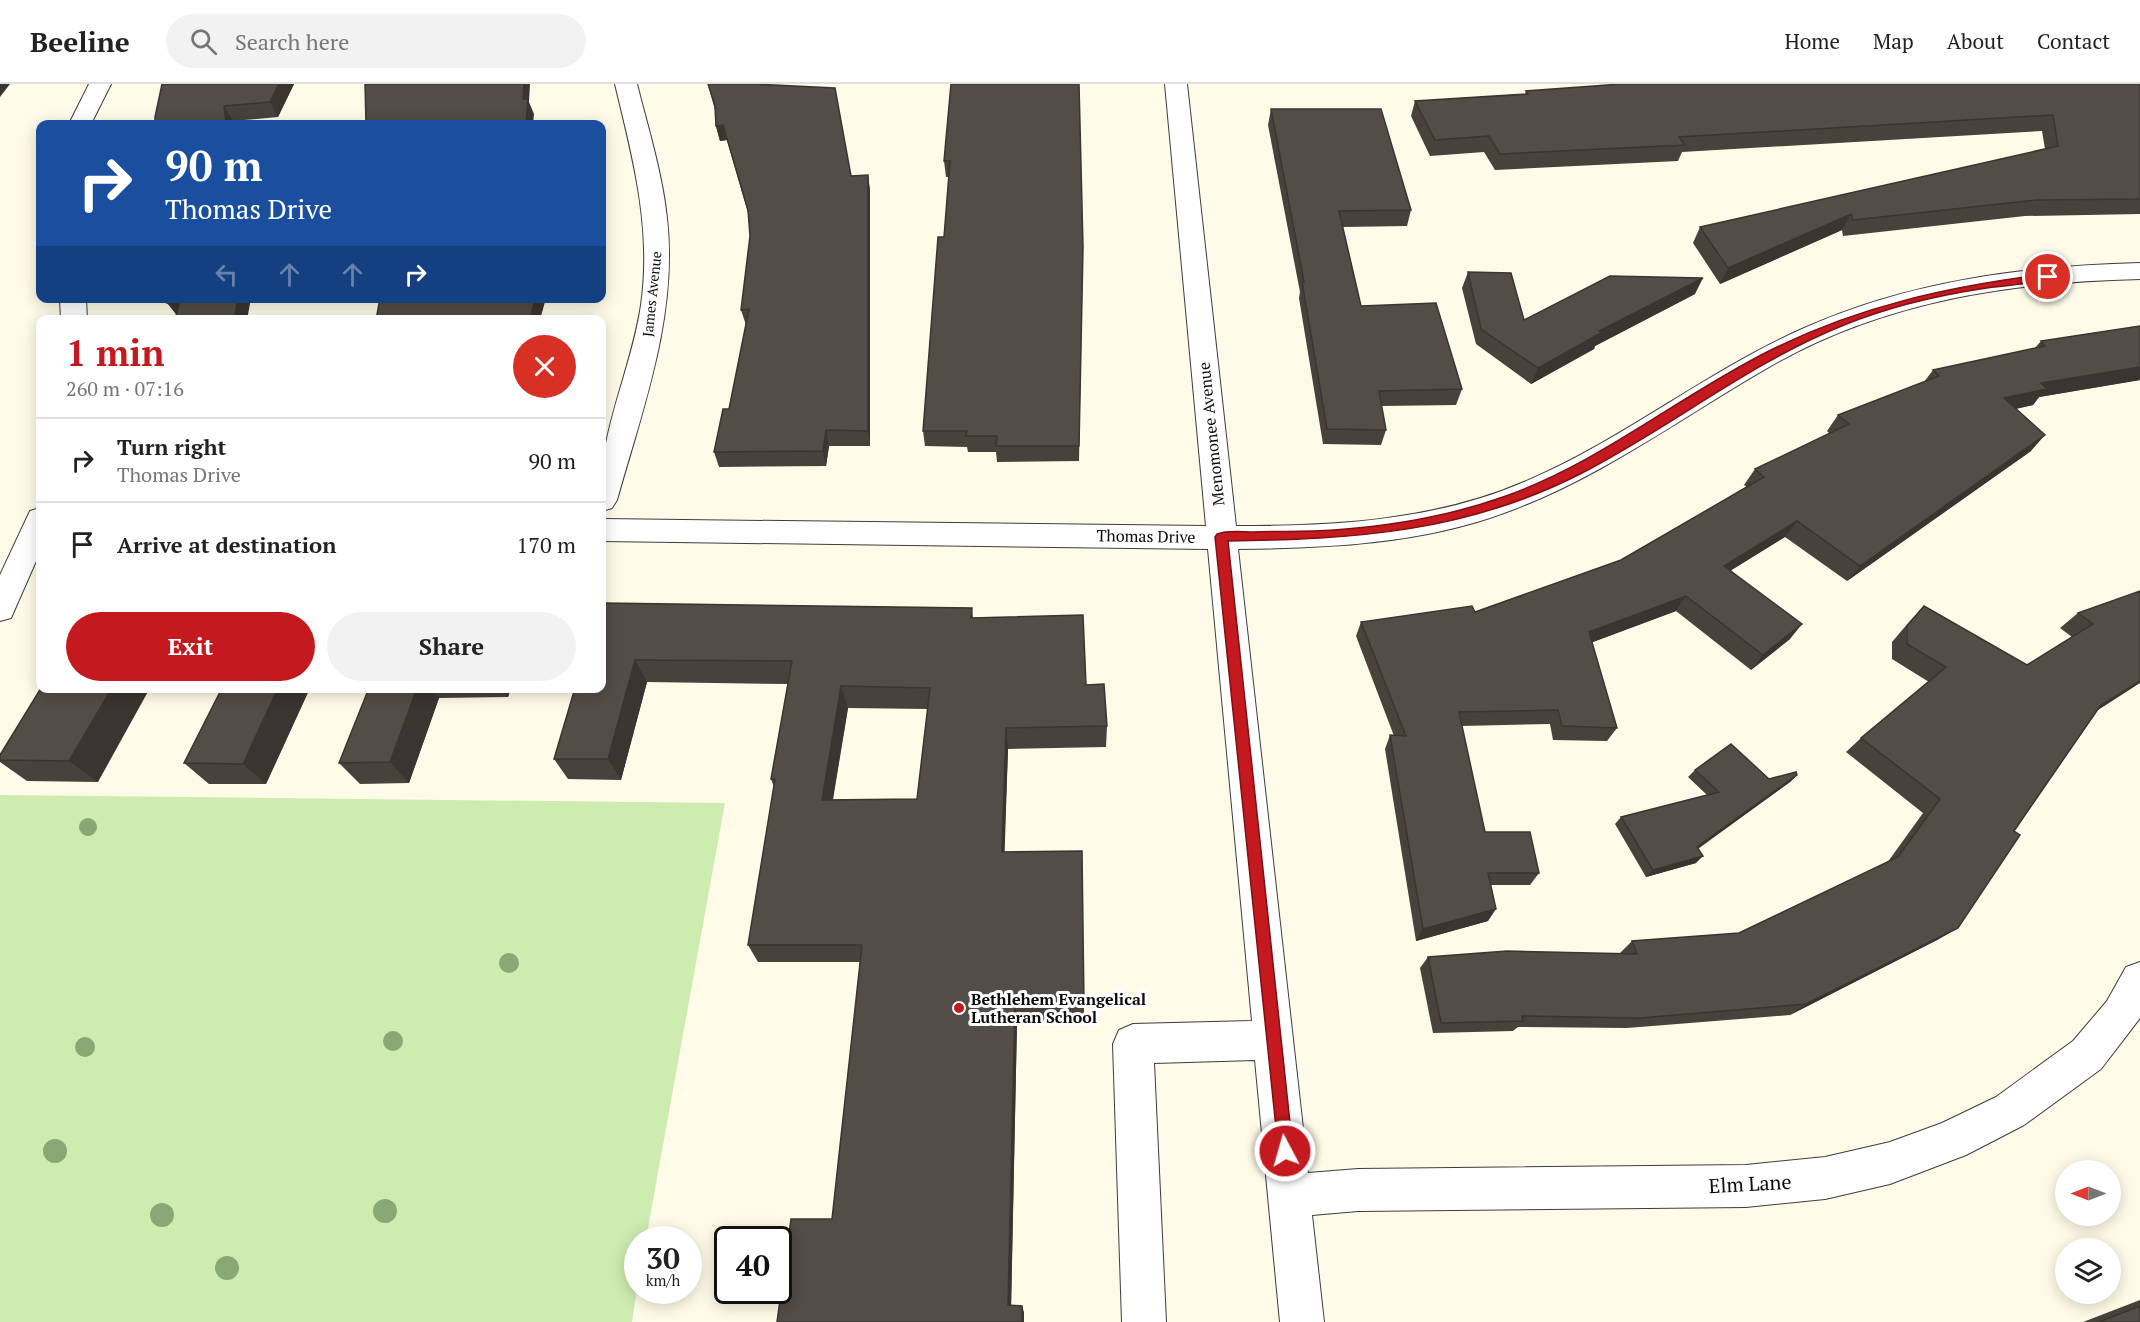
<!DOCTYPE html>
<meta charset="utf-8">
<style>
:root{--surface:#fff;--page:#f2f2f2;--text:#222;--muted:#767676;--line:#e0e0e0;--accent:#c4191e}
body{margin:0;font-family:"PT Serif",serif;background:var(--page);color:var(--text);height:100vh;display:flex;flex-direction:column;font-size:22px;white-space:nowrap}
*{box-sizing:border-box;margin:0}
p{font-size:20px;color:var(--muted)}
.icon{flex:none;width:33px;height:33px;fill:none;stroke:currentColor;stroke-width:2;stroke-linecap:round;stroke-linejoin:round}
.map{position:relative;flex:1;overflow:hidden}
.details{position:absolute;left:36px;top:231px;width:570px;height:378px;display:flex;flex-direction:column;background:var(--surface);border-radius:12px;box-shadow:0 3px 15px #0003}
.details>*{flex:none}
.guide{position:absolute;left:36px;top:36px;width:570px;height:183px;border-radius:12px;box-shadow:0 3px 15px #0003;background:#1a4fa0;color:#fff;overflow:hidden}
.needle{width:39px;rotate:270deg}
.fabs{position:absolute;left:2055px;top:1076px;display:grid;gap:12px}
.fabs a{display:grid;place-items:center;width:66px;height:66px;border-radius:50%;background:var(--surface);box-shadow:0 3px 15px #0003;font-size:30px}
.speed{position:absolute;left:624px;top:1142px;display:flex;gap:12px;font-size:30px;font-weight:700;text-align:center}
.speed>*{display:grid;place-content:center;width:78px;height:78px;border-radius:50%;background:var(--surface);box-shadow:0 3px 15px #0003;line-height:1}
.speed small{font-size:15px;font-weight:400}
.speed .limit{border:3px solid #111;border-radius:9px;background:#fff;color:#111}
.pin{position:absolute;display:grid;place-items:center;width:51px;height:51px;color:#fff;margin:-26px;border:3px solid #fff;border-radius:50%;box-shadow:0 2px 6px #0007}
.me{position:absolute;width:66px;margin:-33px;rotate:354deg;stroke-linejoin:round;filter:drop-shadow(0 0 4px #0008)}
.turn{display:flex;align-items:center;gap:21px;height:126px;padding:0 30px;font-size:27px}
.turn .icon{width:78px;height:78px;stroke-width:2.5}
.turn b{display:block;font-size:42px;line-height:51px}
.lanes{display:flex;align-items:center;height:57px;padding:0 30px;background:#0003;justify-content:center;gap:30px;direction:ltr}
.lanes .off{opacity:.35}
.round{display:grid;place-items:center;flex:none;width:63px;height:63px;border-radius:32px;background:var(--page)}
.headline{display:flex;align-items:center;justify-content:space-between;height:102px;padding:0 30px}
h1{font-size:36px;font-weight:600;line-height:45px;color:var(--accent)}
.button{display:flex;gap:12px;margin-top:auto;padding:12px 30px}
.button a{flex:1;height:69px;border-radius:36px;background:var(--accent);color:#fff;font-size:24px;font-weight:600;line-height:69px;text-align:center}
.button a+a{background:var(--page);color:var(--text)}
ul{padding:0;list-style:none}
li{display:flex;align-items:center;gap:18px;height:84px;padding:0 30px;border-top:2px solid var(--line)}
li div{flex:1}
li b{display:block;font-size:22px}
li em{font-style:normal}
header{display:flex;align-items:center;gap:36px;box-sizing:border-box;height:84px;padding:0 30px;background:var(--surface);border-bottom:2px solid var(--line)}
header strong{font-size:28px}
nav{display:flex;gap:33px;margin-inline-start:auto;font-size:21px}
.search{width:420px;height:54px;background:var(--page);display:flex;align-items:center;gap:15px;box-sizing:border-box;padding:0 21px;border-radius:33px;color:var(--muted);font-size:22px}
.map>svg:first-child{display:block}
.green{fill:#ceecaf}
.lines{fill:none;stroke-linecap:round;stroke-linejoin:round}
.minor-casing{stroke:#3d3d3d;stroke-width:2}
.minor{fill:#fff;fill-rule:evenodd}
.tree{fill:#88a975}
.wall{fill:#48413c;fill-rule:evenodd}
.shaded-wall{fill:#3b3531}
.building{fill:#544c46;stroke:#3b3531;stroke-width:1.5;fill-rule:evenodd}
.route{fill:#c4191e;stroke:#7f1014;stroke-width:1.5}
.poi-dot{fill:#c4191e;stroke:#fff;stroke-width:2}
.labels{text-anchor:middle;stroke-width:6;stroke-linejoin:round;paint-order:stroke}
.far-street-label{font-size:14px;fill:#0a0a0a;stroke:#fff}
.street-label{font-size:16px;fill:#0a0a0a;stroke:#fff}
.poi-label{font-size:16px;font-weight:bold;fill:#0a0a0a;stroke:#fff;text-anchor:start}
.near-street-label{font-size:20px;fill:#0a0a0a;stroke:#fff}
</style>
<header>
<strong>Beeline</strong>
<div class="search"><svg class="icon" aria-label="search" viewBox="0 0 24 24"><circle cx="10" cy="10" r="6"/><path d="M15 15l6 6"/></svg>Search here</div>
<nav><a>Home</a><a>Map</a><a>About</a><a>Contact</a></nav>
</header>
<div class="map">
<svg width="2140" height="1238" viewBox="0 0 2140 1238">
<rect width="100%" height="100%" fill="#fffbe8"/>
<path class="green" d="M0,711L725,719L646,1155H638L637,1205L632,1238H0Z"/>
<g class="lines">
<g class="minor-casing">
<path id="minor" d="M89,0H111L91,40H69Z
M615,0H637C648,44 662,88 667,134C678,231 643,324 617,416L612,424L602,427C594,357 631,290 641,221C652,145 633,74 615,0Z
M1165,0H1187L1236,442C1333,442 1434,437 1524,398C1622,357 1705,288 1802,245C1908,197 2025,182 2140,179V195C2014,198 1890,216 1778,278C1687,329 1604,393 1504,429C1420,460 1327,464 1238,465L1308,1089L1358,1085L1746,1081L1825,1073L1890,1058L1942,1039L1996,1013L2073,957L2107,917L2126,883L2140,878V934L2101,985L2024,1041L1966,1071L1890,1100L1825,1115L1746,1123L1358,1127L1312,1131L1324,1238H1280L1255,976L1154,979L1166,1238H1122L1113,960L1119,946L1133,940L1252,937L1208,465L602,457V435L1206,442Z
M60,214H86L87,236H61Z
M40,424V468L11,534L0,537V491L30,427Z"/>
</g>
<use href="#minor" class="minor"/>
</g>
<g class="tree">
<circle cx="88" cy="743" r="9"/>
<circle cx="509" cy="879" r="10"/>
<circle cx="393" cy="957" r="10"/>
<circle cx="85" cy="963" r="10"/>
<circle cx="55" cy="1067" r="12"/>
<circle cx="385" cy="1127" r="12"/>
<circle cx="162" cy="1131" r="12"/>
<circle cx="227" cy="1184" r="12"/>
</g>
<path class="wall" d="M162,0H294L278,33L233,37V40H155Z
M708,0L851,92L868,91L870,107V362H829L826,382L719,383L714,368L729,325L746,241L741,226L750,152L748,129L727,56L720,57L716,42L715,26Z
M951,0L1083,163L1079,377L997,378L996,368H968L967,363L925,362L923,347L944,153L949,93H946L944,77Z
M2140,0V130L2025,132L1843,152L1842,146L1720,200L1693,159L1700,143L2045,65L2042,47L1682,68L1678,77L1495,86L1484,68L1430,72L1411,32L1415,17L1525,10L1526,7Z
M1271,25L1411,126L1407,142L1343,143L1361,222L1462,305L1456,321L1381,322L1386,346L1381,361L1323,360L1299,214L1300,208L1268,41Z
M1468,188L1524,236L1695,210L1595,262L1594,265L1531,300L1476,260L1462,204Z
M2140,242V296L2039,313L2033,321L2016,325L2031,367L1847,497L1785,453L1731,486L1790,555L1751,586L1676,527L1592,558L1617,644L1607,657L1553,656L1550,640L1462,642L1485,748L1539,789L1530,801H1491L1488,837L1416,857L1385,665L1390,651L1394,652L1356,552L1361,538L1475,528L1621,476L1747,403L1744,401L1755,385L1830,350L1827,347L1838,331L1924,298L1933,286L2035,264L2041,257Z
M2140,507L2098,626L1939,855L1790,931L1627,944L1518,943L1513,947L1433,949L1420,884L1428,873L1620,870V869L1632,857L1739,849L1887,779L1923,729L1846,668L1861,654L1929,598L1892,575V558L1909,538L1924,522L2027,581L2072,553L2060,544L2078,529Z
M602,519L972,524L973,534L1086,601L1107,642L1106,663L1008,665L1004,768L1084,922V938H1017L1011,1222H1022L1024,1229V1238H777L832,1135L860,878H758L748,861L774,703L771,695L788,600L647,598L621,696L568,695L554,675ZM848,624L928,625L917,715L833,716Z
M41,604L98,698L27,697L0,678V671Z
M222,604H310L266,700H209L184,679Z
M369,604H511L508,613L439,614L409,699L360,700L339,679Z
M1695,686L1769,695L1797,691L1790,698L1698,764L1696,779L1646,793L1615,740L1621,733L1707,711L1688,693Z
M2140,1216V1238H2083Z"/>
<path class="shaded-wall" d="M0,0H10L0,13Z
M279,0H294L278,33L270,18Z
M524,0H530L529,18L534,30L533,40H526L523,15Z
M224,22L233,37V40H226Z
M723,41L727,56L720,57L716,42Z
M868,91L870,107V362L868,347Z
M1851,130L1842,146L1720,200L1728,184Z
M1703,194L1695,210L1595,262L1594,265L1531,300L1538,284L1599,247Z
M238,214H251L247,236H234Z
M535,214H546L540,236H530Z
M180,216L179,234L167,219Z
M2140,283V296L2039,313L2033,321L1990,330L2004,314L2041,299Z
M826,346L829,362L826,382L823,367Z
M2045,351L2031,367L1847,497L1860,482Z
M1797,437L1785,453L1714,497L1724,482Z
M1686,512L1676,527L1580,563L1589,548Z
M1802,540L1790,555L1751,586L1763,571Z
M635,576L647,598L621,696L608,675Z
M2140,597V599L2081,637L2100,622Z
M841,602L848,624L829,736L822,716Z
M112,604H150L98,698L69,677Z
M278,604H310L266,700L243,680Z
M417,604H431L439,614L409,699L390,678Z
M502,604H511L508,613Z
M1006,644L1008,665L1004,787L1002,768Z
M1797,691L1790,698L1691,770L1697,763Z
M1703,772L1696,779L1646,793L1653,786Z
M1496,825L1488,837L1416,857L1423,845Z
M1958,844L1939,855L1790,931L1806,920Z
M1015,922L1017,938L1011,1228L1008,1221Z
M1022,1222L1024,1229V1238H1022Z"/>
<path class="building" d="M162,0H279L270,18L224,22L226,40H155V33Z
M365,0H524L523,15H528L526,40H366Z
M708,0H754L835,4L851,92L868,91V347L826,346L823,367L714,368L723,325H729L749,225L741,226L750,152L748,126L723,41L716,42L715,22Z
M951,0H1079L1083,163L1079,362H996L997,352H966L967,347H923L938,153H944L950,77H944Z
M1621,0H2140V115L2037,116L1853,136L1851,130L1728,184L1700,143L2058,62L2053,31L1679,53L1685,61L1500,70L1489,52L1435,56L1415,17L1528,10L1526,7Z
M1271,25H1381L1411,126L1339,127L1361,222L1436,219L1462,305L1379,307L1386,346L1327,345L1302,198H1304Z
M1468,188L1511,189L1524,236L1610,192L1703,194L1599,247L1601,249L1538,284L1481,245Z
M167,214H238L234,236H175L180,216L167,219Z
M380,214H535L530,236H376Z
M2140,242V283L2041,299L2047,305L2004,314L2045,351L1860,482L1797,437L1724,482L1802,540L1763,571L1686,512L1589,548L1617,644L1562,642L1558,626L1459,628L1485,748H1530L1539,789H1488L1496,825L1423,845L1390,651L1406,652L1361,538L1472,522L1475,528L1621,476L1764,393L1755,385L1849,340L1838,331L1939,292L1933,286L2045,262L2041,257Z
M2140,507V597L2100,622L2014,747L2020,751L1958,844L1806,920L1640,934L1522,932L1523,937L1441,939L1428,873L1507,867L1637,870L1632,857L1739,849L1898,773L1940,715L1861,654L1946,583L1907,560V542L1924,522L2027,581L2093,540L2078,529Z
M602,519L972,524L971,534L1083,531L1086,601L1104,600L1107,642L1006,644L1002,768L1082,767L1084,922H1015L1008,1221L1022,1222V1238H777L791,1135H832L862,861H748L775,695H771L792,577L635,576L608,675H554L575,604H602ZM841,602L930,604L917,715L822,716Z
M41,604H112L69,677L0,676V671Z
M222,604H278L243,680L184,679Z
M369,604H417L390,678L339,679Z
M1731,660L1769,695L1796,688L1797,691L1697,763L1703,772L1653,786L1621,733L1719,708L1695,686Z
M2140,1222V1238H2099Z"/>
<path class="route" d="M2048,190L2051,191V195C2028,201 2003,201 1980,205C1935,212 1886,224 1844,241C1749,279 1670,344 1580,390C1464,449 1354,455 1228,457L1293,1067L1291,1073L1285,1076L1279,1073L1215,453L1217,450C1228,446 1241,448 1253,448C1280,447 1307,448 1334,446C1392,442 1449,432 1503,413C1600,379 1679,312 1769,267C1858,222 1951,202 2048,190Z"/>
<circle class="poi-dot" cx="959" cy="924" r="6"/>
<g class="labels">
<g class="far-street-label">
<text transform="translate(652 210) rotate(-84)" y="5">James Avenue</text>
</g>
<g class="street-label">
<text transform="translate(1211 350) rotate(-96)" y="6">Menomonee Avenue</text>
<text transform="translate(1146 452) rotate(1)" y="6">Thomas Drive</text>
</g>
<g class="poi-label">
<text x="971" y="921">Bethlehem Evangelical<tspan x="971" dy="18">Lutheran School</tspan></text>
</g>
<g class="near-street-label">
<text transform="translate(1750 1100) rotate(-3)" y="7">Elm Lane</text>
</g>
</g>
</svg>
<div class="fabs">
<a><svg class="needle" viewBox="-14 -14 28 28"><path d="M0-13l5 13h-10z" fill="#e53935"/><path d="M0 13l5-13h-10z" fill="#767676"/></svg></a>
<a><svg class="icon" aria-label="layers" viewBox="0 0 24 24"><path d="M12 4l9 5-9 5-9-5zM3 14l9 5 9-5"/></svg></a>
</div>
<div class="speed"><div>30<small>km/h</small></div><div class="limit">40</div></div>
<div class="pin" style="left:2048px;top:193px;background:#d93025"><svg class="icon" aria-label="arrive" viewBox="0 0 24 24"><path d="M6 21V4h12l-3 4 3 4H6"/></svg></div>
<svg class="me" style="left:1285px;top:1067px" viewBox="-20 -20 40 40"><circle r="17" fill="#c4191e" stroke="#fff" stroke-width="3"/><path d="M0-11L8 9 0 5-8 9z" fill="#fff"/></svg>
<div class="guide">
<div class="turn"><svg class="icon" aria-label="right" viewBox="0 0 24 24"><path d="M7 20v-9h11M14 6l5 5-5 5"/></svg><div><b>90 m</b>Thomas Drive</div></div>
<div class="lanes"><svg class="icon off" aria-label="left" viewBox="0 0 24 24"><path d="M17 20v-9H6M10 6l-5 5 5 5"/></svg><svg class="icon off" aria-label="ahead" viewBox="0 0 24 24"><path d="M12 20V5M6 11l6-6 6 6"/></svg><svg class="icon off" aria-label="ahead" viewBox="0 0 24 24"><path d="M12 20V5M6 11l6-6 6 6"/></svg><svg class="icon" aria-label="right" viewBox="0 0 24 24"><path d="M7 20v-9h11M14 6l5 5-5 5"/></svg></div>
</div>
<section class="details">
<div class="headline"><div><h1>1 min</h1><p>260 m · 07:16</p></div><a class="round" style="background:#d93025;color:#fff"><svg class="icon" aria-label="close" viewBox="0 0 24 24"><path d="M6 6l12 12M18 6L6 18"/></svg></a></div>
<ul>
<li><svg class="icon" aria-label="right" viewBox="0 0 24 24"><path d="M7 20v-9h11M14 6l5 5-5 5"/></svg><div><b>Turn right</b><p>Thomas Drive</p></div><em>90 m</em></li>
<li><svg class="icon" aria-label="arrive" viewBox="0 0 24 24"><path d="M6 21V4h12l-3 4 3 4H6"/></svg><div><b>Arrive at destination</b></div><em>170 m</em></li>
</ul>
<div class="button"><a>Exit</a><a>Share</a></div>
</section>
</div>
